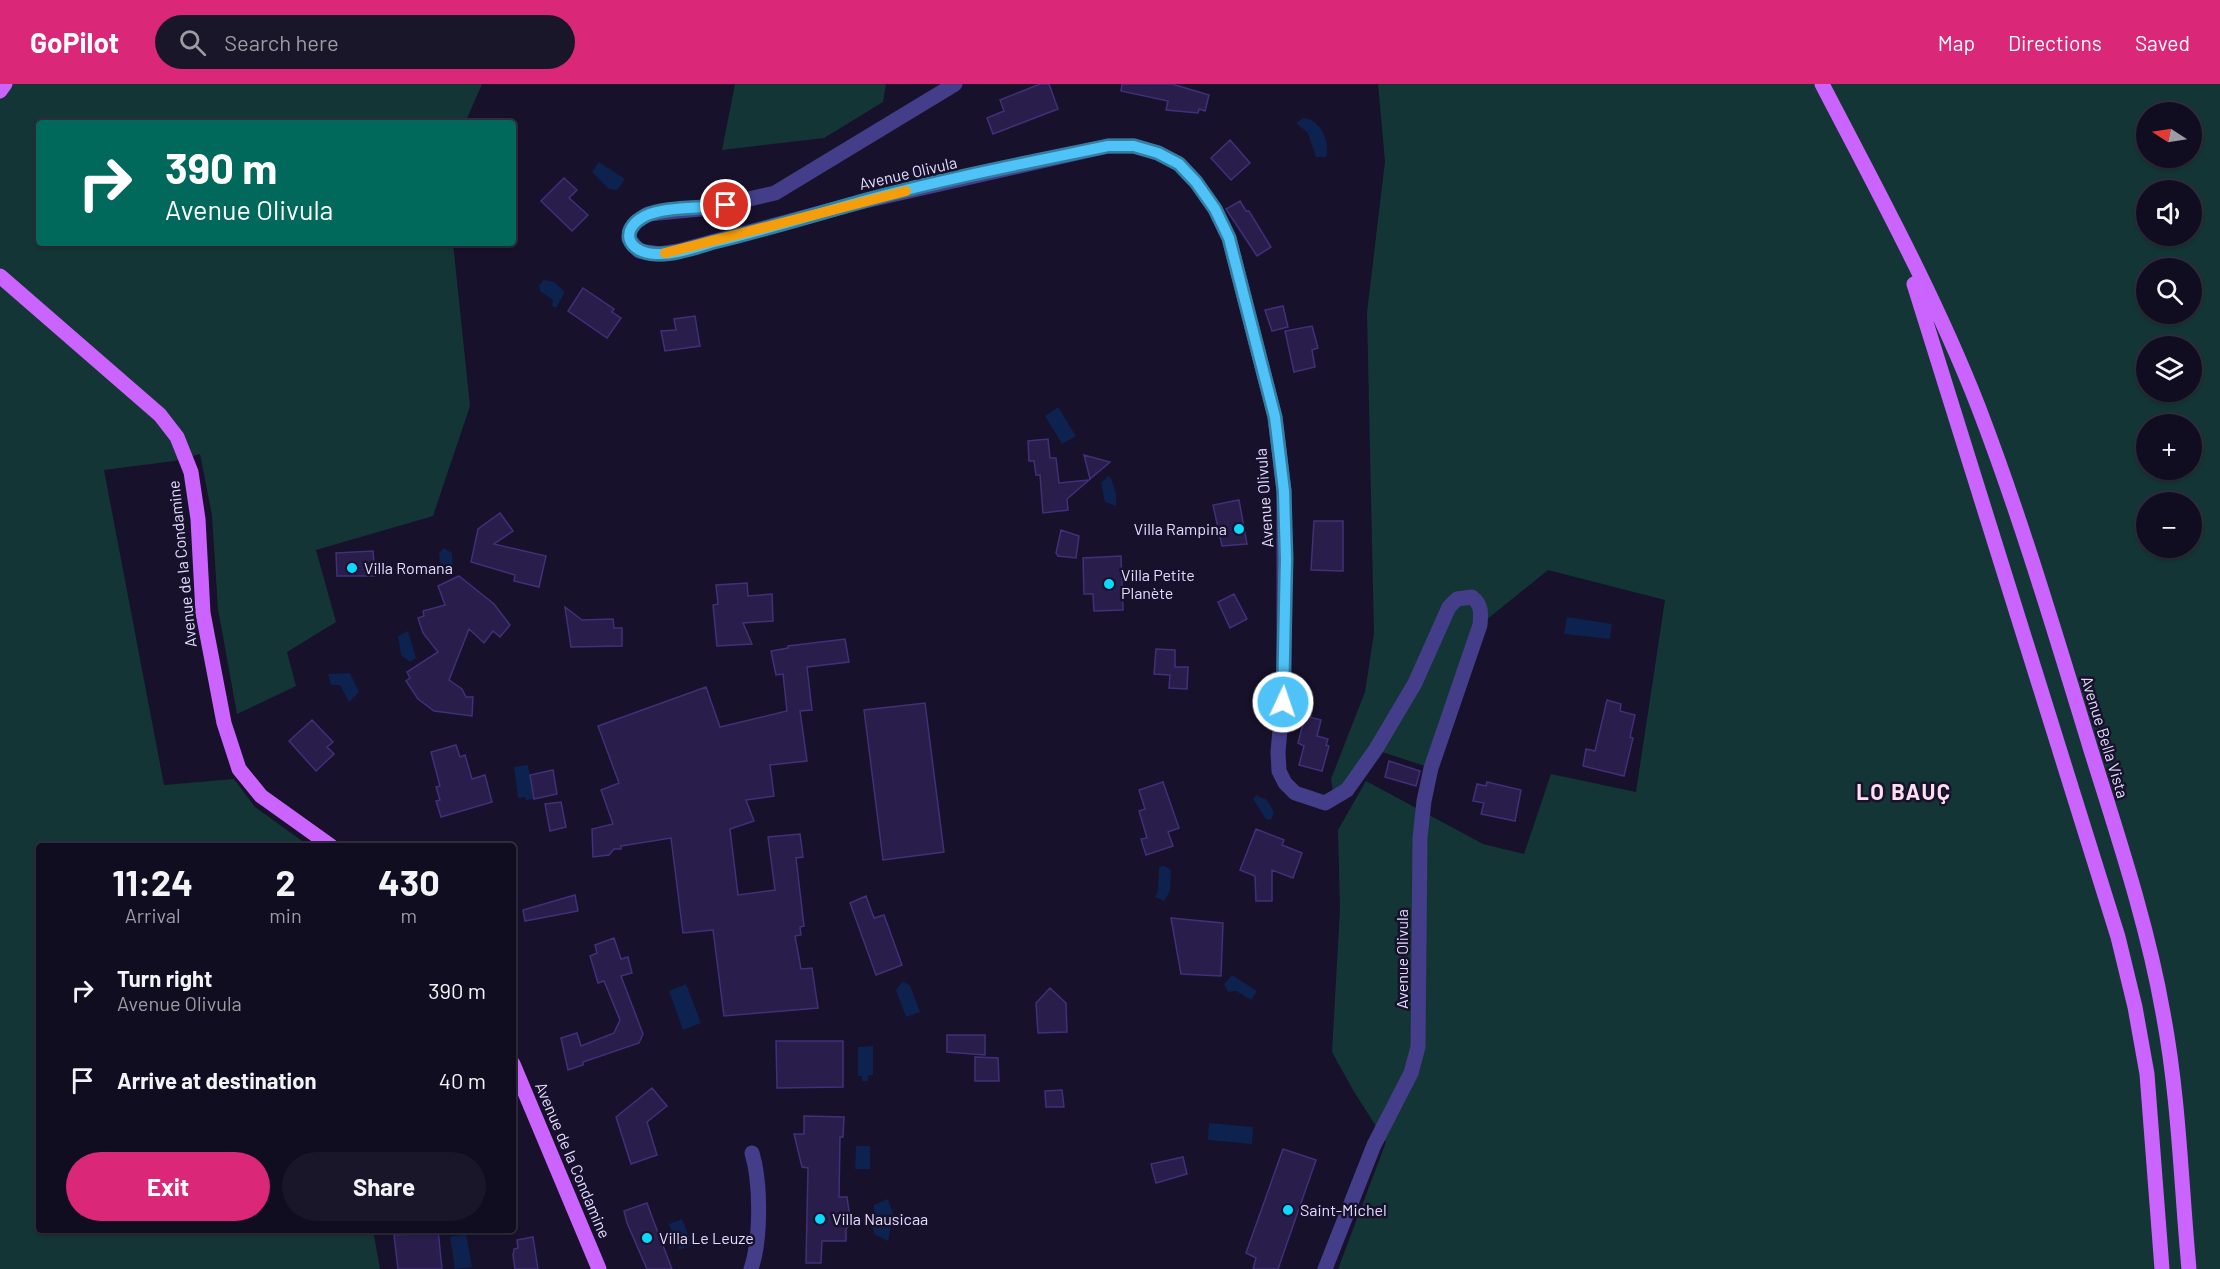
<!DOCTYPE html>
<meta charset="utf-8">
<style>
:root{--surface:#110d20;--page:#1a1629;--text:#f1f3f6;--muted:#9c9ca5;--line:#302d3e;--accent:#db2777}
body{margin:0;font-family:Barlow,sans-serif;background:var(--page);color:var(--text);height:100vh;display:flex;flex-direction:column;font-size:22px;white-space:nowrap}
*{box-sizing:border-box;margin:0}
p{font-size:20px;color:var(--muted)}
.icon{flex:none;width:33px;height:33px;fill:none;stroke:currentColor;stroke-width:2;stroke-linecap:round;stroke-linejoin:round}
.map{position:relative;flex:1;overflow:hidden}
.side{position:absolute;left:36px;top:759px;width:480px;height:390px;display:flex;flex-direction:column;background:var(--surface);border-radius:6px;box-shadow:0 2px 4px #0004,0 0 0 2px var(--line)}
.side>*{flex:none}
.guide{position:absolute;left:36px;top:36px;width:480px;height:126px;border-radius:6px;box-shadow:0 2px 4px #0004,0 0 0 2px var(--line);background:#00695c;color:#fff;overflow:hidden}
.needle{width:39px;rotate:282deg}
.tools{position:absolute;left:2136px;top:18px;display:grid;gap:12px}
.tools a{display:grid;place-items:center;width:66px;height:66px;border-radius:50%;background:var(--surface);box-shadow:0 2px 4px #0004,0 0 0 2px var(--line);font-size:30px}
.pin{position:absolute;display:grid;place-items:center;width:51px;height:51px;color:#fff;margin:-26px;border:3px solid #fff;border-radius:50%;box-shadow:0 2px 6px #0007}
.me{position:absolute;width:66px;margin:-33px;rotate:3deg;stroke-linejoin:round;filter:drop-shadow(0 0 4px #0008)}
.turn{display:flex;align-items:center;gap:21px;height:126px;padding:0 30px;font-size:27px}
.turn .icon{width:78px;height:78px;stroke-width:2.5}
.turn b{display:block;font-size:42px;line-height:51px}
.eta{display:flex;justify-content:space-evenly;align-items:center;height:102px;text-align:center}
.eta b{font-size:36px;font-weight:700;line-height:42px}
.button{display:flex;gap:12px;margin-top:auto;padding:12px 30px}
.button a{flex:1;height:69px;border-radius:36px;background:var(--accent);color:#fff;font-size:24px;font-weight:700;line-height:69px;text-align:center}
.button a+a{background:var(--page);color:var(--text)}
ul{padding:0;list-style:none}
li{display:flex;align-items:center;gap:18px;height:90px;padding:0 30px}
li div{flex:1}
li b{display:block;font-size:22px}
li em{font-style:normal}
header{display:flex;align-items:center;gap:36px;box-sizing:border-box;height:84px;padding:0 30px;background:var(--accent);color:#fff}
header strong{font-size:28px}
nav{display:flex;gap:33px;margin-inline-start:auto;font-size:21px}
.search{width:420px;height:54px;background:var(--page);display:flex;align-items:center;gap:15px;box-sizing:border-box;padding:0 21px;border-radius:33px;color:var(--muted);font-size:22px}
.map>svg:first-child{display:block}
.green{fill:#143535;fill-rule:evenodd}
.water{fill:#0d224e}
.building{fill:#291d4c;stroke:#413078;stroke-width:1.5}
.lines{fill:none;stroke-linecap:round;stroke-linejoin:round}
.minor{stroke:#433d8a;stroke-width:15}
.major{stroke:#cb64fe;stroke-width:15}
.route-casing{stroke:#337fa1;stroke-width:15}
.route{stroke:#4fc3f7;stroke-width:10}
.slow{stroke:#f59e0b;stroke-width:10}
.poi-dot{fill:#09dafe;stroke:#17112b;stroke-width:2}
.labels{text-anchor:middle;stroke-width:5;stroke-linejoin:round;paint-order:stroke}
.street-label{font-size:16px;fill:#e2dcff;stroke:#17112b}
.poi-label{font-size:16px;fill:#e2dcff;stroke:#17112b;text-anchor:start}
.district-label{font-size:22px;font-weight:bold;letter-spacing:1.5px;fill:#ffdef1;stroke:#17112b}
</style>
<header>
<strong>GoPilot</strong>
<div class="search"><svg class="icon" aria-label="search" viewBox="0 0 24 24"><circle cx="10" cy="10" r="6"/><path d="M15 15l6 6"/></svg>Search here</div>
<nav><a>Map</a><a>Directions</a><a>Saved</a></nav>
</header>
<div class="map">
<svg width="2220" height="1185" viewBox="0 0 2220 1185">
<rect width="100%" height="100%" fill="#17112b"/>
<path class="green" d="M0,0H482L465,39H39V159H453L470,322L433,432L316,466L336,538L287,568L296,602L237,630L218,525L212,431L200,370L174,377L104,386L164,701L234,695L255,723L309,762H39V1146H373L380,1185H0Z
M735,0H886L883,18L824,54L722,66Z
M1378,0H2220V1185H1338L1386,1058L1353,1006L1332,968L1340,825L1338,746L1366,697L1483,760L1524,770L1551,690L1636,708L1665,516L1548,486L1480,541L1431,684L1376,666L1334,716L1331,695L1365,608L1374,549L1367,229L1385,77ZM2146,28H2192V74H2146ZM2146,106H2192V152H2146ZM2146,184H2192V230H2146ZM2146,262H2192V308H2146ZM2146,340H2192V386H2146ZM2146,418H2192V464H2146Z"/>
<path class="water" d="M1303,34C1320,34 1331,59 1326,73H1316L1308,49L1296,39Z
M599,78L625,95L617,106L609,105L592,88Z
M544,196L554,198L565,208L556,224L552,222L553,216L540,207L539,201Z
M1058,323L1076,352L1062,360L1045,332Z
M1108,392L1111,394L1116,409V422L1105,418L1101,399Z
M444,464L452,469L453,487L449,491C440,487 440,477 439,469Z
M1567,533L1612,540L1610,555L1564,550Z
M408,547L416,574L410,578L401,571L398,552Z
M350,589L359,608L349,618L340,601H331L328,590Z
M528,681L534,715L526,716L525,713L518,714L514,683Z
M1256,711L1267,716L1274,728L1271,736L1266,735L1253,715Z
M1164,782L1171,786L1170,807L1164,817L1155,813L1158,807L1159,783Z
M1232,891L1257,907L1251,916L1236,907L1228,908L1224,900Z
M902,898L910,901L920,928L906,933L896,906Z
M686,900L701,939L683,946L669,907Z
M873,962V991H868V997H862V992H858V963Z
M1209,1039L1253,1043L1252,1060L1208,1056Z
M856,1062H870V1085H855Z
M888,1115L893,1130L888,1157L874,1150L870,1131L874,1127V1121Z
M682,1135L692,1161L679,1166L669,1140Z
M466,1150L472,1183L455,1185L450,1153Z"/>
<path class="building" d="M1040,0H1049L1058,25L993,50L987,34L1004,27L1000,16Z
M1122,0H1172L1209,11L1205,27L1199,25L1198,29L1166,26L1168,17L1121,7Z
M1230,56L1250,79L1231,96L1211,74Z
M564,94L577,106L569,114L588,131L572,147L541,117Z
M1240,117L1246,127H1249L1271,163L1257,172L1226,125Z
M583,204L614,225L612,228L621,234L607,254L568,227Z
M1283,222L1288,243L1272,247L1265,226Z
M695,232L700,262L665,267L661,247L676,246L674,235Z
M1312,242L1318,264L1312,266L1315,283L1294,288L1285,247Z
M1048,355L1050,374H1056L1059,399L1089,396L1067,415L1068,426L1043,429L1040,391H1036L1034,377H1029L1028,357Z
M1084,371L1110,378L1090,395Z
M1239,416L1247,460L1222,462L1213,421Z
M500,429L513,447L494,460L546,472L539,503L514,497L515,491L471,478L478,445Z
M1314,437H1343V487L1311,486Z
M1061,446L1079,452L1076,474L1058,472L1056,469Z
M373,467L375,492H337L336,469Z
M1121,472L1123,526L1094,527L1093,510H1084L1083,474Z
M459,492L494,520L510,541L500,553L493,547L484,559L469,545L449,596L462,605L466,613H473L472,632L434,627L418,615L406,597L410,594L407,588L438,568L423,549L418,534L424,532L423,527L445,521L438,502Z
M747,499L748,512L772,510L773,537L743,539L752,560L717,562L713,521L718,520L716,501Z
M1234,510L1247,535L1230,544L1218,518Z
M565,523L582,536L613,535L614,544H622V562L571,563Z
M845,555L849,578L807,583L812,626L800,627L807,677L770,681L774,712L746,716L754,737L730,745L738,811L775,806L768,753L800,750L803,773L796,774L804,842L800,843L801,851L795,852L801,885L812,884L818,924L724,932L713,846L683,849L671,754L621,762V765H614L609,771L593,773L592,745L613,740L601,706L619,699L598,642L706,603L720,643L787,627L783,590L776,591L771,567L788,564V562Z
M1156,565L1175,566V583H1188L1187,605L1169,604L1170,591L1154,590Z
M1607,616L1621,620L1620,627L1635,631L1630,653L1633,654L1624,692L1583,682L1586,665L1595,667Z
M925,619L944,768L883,776L864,626Z
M1305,632L1321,636L1317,652L1328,655L1326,661L1329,662L1322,687L1299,681L1304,662L1298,659Z
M312,636L333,658L327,663L334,670L316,687L289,657Z
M456,661L460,673L465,671L472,695L485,691L492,718L441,733L436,717L440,716L436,703L440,702L431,668Z
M1389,677L1420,687L1416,702L1385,693Z
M553,686L557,710L534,715L530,691Z
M1163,698L1179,744L1168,748L1173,762L1146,771L1141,755L1147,754L1139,727L1145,725L1139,706Z
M1487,698L1521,706L1515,737L1481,730L1484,719L1473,717L1477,700L1486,702Z
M561,718L566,743L550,747L545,720Z
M1256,745L1284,756L1282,761L1302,769L1293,794L1272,786V817H1256L1255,792L1240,786Z
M575,811L578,827L525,837L523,826Z
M866,812L874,834L884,831L902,881L876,891L850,819Z
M1171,834L1223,839L1221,892L1181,890Z
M614,854L621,875L628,873L632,889L621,892L643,950L639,959L583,978V981L568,986L561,954L577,949L581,962L614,949L620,936L604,897L598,899L590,872L597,869L595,861Z
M1050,904L1066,919L1067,948L1038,949L1036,919Z
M947,951H985V971L947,968Z
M776,957H843V1003L777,1004Z
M975,973L998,974L999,997H975Z
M652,1004L667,1022L647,1038L657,1071L631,1080L616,1033Z
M1062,1006L1064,1023H1046L1045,1007Z
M804,1032L844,1033L843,1053H840L839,1113H847L851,1140L846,1145V1157H822L821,1179H806L808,1084L802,1083L794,1050H804Z
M1283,1065L1316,1076L1278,1185H1253L1256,1174L1246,1169Z
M1183,1073L1187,1090L1156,1099L1151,1080Z
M647,1119L655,1141L672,1185H647L627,1139L624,1127Z
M419,1146H438L442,1185H398L394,1151L419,1150Z
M533,1153L538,1185H515L513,1171L514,1165L518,1164L517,1156Z"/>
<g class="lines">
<path class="minor" d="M955,0L775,109L711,124L648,130L636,138L630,146L629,155L639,167L660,170L678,167L865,117L1108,62H1134L1158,69L1179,80L1196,98L1215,125L1229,154L1275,333L1284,407V600L1278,668L1279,687L1285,699L1295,709L1325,719L1347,706L1376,665L1415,599L1449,523L1457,515L1472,513C1482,521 1481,529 1480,541L1431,684L1424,717L1420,754L1418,963L1411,989L1374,1061L1325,1185
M751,1185C761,1156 761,1099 752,1069"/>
<path class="major" d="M1822,0C1877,106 1935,212 1978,322C2021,434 2055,549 2090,663C2117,750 2147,838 2163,929C2179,1013 2181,1100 2189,1185
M0,7L5,0
M0,192L160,331L177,353L191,388L198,435L203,529L224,639L239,685L261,712L331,762
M1914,200L2118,853L2135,923L2147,990L2162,1185
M513,980L599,1185"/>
</g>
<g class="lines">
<g class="route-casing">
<path id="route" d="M726,121C703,125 665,122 645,132C618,146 628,169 656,170C675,171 696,163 714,158C764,146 813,131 863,117C943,95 1026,79 1108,62H1134L1158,69L1179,80L1196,98L1215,125L1229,154L1275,333L1284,407L1286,474L1283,618"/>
</g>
<use href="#route" class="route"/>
<path class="slow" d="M665,169L906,107"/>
</g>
<g class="poi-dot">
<circle cx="1239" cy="445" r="6"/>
<circle cx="352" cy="484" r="6"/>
<circle cx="1109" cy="500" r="6"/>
<circle cx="1288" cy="1126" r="6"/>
<circle cx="820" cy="1135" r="6"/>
<circle cx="647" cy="1154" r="6"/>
</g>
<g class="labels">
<g class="street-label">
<text transform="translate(908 89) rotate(-13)" y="6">Avenue Olivula</text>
<text transform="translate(1264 414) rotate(-94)" y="6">Avenue Olivula</text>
<text transform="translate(182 480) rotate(-96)" y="6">Avenue de la Condamine</text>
<text transform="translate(2105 653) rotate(73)" y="6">Avenue Bella Vista</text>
<text transform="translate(1402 875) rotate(-90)" y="6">Avenue Olivula</text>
<text transform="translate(573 1076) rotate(67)" y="6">Avenue de la Condamine</text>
</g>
<g class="poi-label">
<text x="1227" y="451" text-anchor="end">Villa Rampina</text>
<text x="364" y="490">Villa Romana</text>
<text x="1121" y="497">Villa Petite<tspan x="1121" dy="18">Planète</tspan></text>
<text x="1300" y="1132">Saint-Michel</text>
<text x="832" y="1141">Villa Nausicaa</text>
<text x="659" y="1160">Villa Le Leuze</text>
</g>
<g class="district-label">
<text x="1904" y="716">LO BAUÇ</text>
</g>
</g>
</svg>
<div class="tools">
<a><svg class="needle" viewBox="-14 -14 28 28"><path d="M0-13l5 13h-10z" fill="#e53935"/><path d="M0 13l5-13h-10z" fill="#9c9ca5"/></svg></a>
<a><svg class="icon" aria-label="sound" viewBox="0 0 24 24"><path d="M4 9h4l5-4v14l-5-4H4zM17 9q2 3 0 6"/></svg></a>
<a><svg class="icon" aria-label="search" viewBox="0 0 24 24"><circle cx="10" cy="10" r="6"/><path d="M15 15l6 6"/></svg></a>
<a><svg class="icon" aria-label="layers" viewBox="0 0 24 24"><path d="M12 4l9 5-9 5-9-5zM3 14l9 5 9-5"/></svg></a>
<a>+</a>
<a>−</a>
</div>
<div class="pin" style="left:726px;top:121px;background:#d93025"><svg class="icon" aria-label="arrive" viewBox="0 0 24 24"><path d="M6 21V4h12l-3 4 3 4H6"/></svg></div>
<svg class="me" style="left:1283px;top:618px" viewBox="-20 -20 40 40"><circle r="17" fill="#4fc3f7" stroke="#fff" stroke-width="3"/><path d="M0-11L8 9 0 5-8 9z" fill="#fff"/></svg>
<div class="guide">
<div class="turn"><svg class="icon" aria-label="right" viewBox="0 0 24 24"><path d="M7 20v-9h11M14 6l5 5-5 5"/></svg><div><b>390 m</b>Avenue Olivula</div></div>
</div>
<section class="side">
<div class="eta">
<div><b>11:24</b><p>Arrival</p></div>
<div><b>2</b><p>min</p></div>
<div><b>430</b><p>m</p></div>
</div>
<ul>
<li><svg class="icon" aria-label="right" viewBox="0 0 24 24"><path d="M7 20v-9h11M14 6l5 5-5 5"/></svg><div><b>Turn right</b><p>Avenue Olivula</p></div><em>390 m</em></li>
<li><svg class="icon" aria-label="arrive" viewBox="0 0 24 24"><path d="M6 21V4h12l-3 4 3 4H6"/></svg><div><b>Arrive at destination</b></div><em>40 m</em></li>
</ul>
<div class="button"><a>Exit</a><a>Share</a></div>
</section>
</div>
